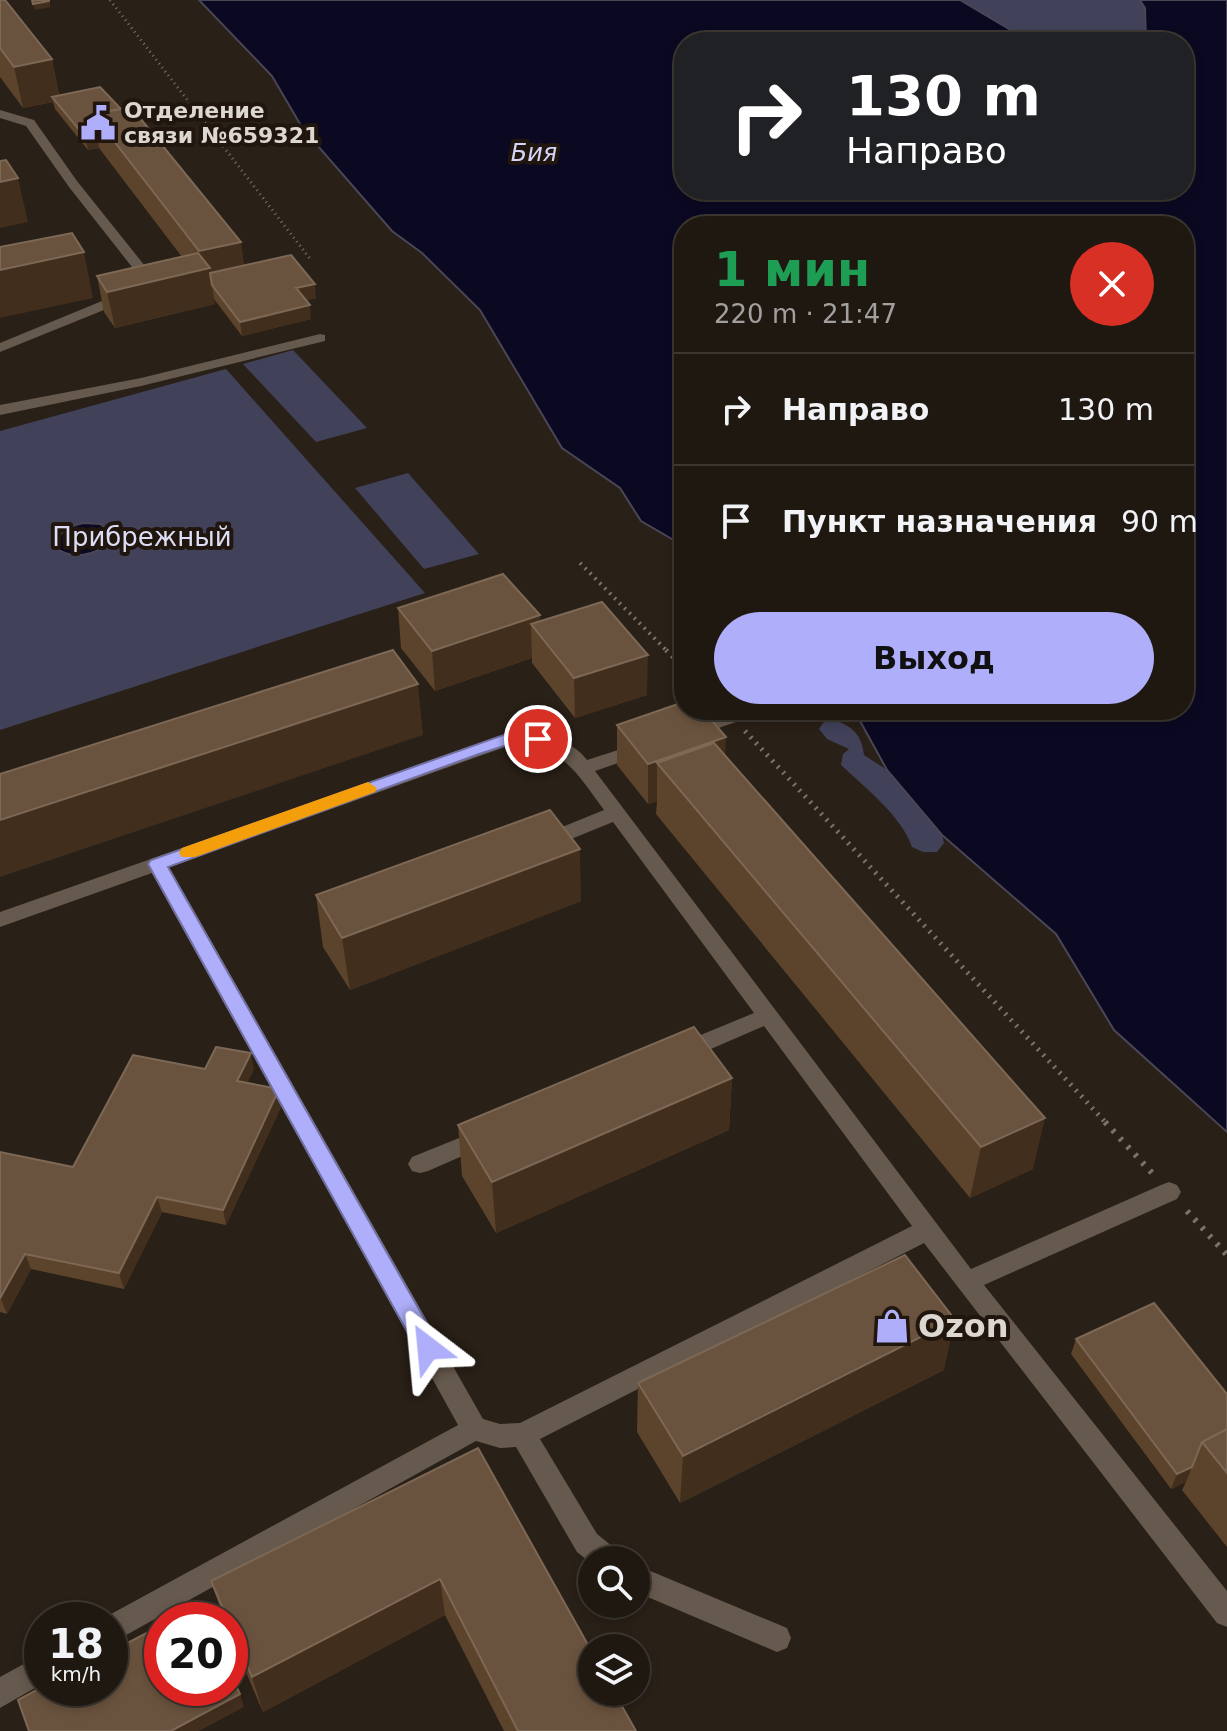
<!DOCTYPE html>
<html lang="ru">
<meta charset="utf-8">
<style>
:root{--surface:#1f1811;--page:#27211a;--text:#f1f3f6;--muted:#a1a09f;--line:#3c3731;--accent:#aeaefa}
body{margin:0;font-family:"DejaVu Sans",sans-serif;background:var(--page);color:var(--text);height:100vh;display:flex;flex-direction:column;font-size:30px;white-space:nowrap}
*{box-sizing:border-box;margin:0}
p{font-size:26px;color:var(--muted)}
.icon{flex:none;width:44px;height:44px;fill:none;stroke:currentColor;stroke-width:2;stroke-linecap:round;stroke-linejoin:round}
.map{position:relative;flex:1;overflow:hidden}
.panel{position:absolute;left:674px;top:216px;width:520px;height:504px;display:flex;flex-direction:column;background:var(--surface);border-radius:32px;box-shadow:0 4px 12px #0003,0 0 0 2px var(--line)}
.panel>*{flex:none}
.banner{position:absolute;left:674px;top:32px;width:520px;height:168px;border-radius:32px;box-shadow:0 4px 12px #0003,0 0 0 2px var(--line);background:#202124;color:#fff;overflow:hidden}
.controls{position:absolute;left:578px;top:1546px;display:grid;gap:16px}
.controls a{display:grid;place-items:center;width:72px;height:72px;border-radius:50%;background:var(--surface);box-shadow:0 4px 12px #0003,0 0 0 2px var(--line);font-size:40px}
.speed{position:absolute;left:24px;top:1602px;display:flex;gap:16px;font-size:40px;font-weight:700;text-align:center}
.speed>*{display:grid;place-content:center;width:104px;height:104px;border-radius:50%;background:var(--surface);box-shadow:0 4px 12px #0003,0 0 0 2px var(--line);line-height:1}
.speed small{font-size:20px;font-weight:400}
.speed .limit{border:12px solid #d22;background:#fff;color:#111}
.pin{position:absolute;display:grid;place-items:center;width:68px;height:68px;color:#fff;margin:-34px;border:4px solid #fff;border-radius:50%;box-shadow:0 2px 8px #0007}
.me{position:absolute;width:88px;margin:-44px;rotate:331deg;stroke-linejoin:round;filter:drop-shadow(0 0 6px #0008)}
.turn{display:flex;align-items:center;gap:28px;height:168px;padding:0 40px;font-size:36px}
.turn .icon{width:104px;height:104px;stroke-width:2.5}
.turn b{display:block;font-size:56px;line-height:68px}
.round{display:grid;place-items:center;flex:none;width:84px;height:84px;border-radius:42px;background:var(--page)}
.head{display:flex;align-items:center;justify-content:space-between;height:136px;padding:0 40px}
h1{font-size:48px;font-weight:700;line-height:60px;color:#1e9e55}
.action{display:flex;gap:16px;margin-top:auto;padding:16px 40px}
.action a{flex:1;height:92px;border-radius:48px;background:var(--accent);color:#111;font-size:32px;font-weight:700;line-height:92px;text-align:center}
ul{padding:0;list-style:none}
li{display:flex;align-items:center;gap:24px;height:112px;padding:0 40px;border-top:2px solid var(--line)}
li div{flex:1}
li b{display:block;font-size:30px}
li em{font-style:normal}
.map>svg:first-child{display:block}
.green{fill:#41415a}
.water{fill:#0b0822;stroke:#4a4656;stroke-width:2}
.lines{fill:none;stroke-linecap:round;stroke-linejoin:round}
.path-far3{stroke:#7b736b;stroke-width:3;stroke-dasharray:1 4;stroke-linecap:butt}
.path-far2{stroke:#7b736b;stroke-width:4;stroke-dasharray:2 5;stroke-linecap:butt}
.path-far1{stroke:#7b736b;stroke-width:5;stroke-dasharray:2 6;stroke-linecap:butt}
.path{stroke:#7b736b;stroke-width:6;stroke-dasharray:3 8;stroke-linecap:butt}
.minor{fill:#66594e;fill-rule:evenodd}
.wall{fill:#5c432c}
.shaded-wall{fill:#422e1c}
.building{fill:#6a533e;stroke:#7c6855;stroke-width:2}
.route{fill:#aeaefa;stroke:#7171a2;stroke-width:2}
.slow{fill:#f59e0b}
.labels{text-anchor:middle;stroke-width:8;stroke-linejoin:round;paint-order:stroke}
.far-poi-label{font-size:22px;font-weight:bold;fill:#ddd7d1;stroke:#20160e;text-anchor:start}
.far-water-label{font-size:24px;font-style:italic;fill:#d3d4f8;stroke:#20160e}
.park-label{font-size:26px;fill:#dddef6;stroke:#20160e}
.near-poi-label{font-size:32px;font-weight:bold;fill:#ddd7d1;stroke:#20160e;text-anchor:start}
</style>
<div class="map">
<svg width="1227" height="1731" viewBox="0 0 1227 1731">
<rect width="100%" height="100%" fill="#292017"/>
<path class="green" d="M960,0H1140L1145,8L1146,42H1031Z
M293,350L367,428L316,442L243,364Z
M226,369L425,593L0,730V431Z
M408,473L479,554L424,569L355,488Z
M831,719C851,725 862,734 864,755L887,770L942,835L944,843L937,852H923L912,847C901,815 865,788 841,765L843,754L849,749L827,739L819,729L823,723Z"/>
<path class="water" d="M199,0H960L1031,42H684V190H1184V42H1146L1145,8L1140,0H1227V1132L1114,1030L1056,934L942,835L887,770L854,710H1184V226H684V546L641,521L620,488L562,448L480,310L422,253L392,231L303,129L272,76Z
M83,523L100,524L111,532L109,542C95,556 72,560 56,548L54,543L66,528Z"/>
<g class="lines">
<path class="path-far3" d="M110,0L311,260"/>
<path class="path-far2" d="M580,563L668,652"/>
<path class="path-far1" d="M666,650L684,668
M745,731L1107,1124"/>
<path class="path" d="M1105,1122L1153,1174
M1187,1211L1227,1255"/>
<path class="minor" d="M0,110L34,120L77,181L157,281L154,288L146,293L0,352V343L136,287L143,281L69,187L26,126L0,118Z
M320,334L325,335V341L141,386L0,415V405L141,378Z
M732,711L741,717L739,721L689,738L680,732L682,728Z
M515,731C540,734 572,739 587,760L640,743L647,745L649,749L647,753L595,771L971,1269L1161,1185L1169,1182L1177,1185L1181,1192L1177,1199L984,1285L1227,1591V1627L1217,1623L924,1243L540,1439L597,1534L618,1551L622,1560H592V1564L577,1552L516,1447L500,1448L476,1441L110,1644V1620H100L458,1425L152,873L0,927V912ZM516,743C565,748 577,774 604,810L535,838L532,843L535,848H549L613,822L754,1013L674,1046L671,1052L674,1058L682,1060L690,1058L764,1026L912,1226L520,1423L500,1424L483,1419L169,867Z
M484,1128L492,1131L495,1137L492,1143L428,1171L420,1173L412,1171L408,1164L412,1157Z
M636,1565L787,1628L791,1638L787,1648L777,1652L636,1592Z
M42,1654V1684L0,1708V1677Z"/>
</g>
<path class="wall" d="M0,0L52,59L59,95L100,87L245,265L316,298L306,300L311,319L242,336L214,299L215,304L115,328L104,312L97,276L182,257L99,148L88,150L55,109L53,102L23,108L0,77Z
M398,608L540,621L647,695L575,718L532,663V658L435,691L401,648Z
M617,725L725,755L1033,1169L970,1198L656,814L657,801L648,804L617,765Z
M316,895L581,901L350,990L323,947Z
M205,1069H254L247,1083L282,1105L226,1225L162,1212L124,1289L31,1269L7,1314L0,1312V1152L73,1167Z
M732,1078L729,1130L496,1233L462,1176L458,1125Z
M1076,1339L1227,1394V1547L1182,1490L1186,1482L1171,1489L1071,1354Z
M944,1370L680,1503L637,1432L638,1383Z
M478,1448L636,1731H504L445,1615L263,1712L230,1635V1620H224L211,1581Z"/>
<path class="shaded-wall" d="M49,1L51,7L35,10L33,4Z
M52,59L60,101L52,97L53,102L23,108L14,67Z
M97,135L99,148L88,150L85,137Z
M18,178L28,222L0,228V182Z
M241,242L246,278L212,285L215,304L115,328L107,292L202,270L199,251Z
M84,252L93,298L0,318V270Z
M315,284L316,298L298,302L296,288Z
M310,305L311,319L242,336L240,322Z
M540,615L541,636L531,624L532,658L435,691L432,651Z
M648,655L647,695L575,718L574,678Z
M418,684L423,735L0,877V820Z
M726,737L724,777L657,763V801L648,804V764Z
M580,849L581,901L350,990L342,938Z
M251,1053L254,1069L241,1097L237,1081Z
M732,1078L729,1130L496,1233L492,1182Z
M279,1089L282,1105L226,1225L223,1210Z
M1045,1118L1033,1169L970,1198L981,1147Z
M157,1197L162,1212L124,1289L119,1273Z
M25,1254L31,1269L7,1314L1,1299Z
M955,1320L944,1370L680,1503L683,1456Z
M1192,1467L1186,1482L1171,1489L1177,1474Z
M440,1579L445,1615L263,1712L252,1677Z
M240,1694L244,1707L199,1731H171Z"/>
<path class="building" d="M0,0H5L52,59L14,67L0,48Z
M32,0H49V1L33,4Z
M100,87L121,109L93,114L97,135L85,137L52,97Z
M131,107L241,242L199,251L93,114Z
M6,160L18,178L0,182V161Z
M72,233L84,252L0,270V247Z
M198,253L210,268L107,292L97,276Z
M291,255L315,284L296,288L310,305L240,322L212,285L210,273Z
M503,574L540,615L432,651L398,608Z
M602,602L648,655L574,678L531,624Z
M393,650L418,684L0,820V774Z
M684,702V710H703L726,737L648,764L617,725Z
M714,743L1045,1118L981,1147L657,763Z
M550,810L580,849L342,938L316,895Z
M694,1027L732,1078L492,1182L458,1125Z
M216,1047L251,1053L237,1081L279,1089L223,1210L157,1197L119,1273L25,1254L0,1298V1152L73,1167L133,1055L205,1069Z
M905,1255L955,1320L683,1456L638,1383Z
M1154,1303L1227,1394V1429L1202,1442L1192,1467L1177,1474L1076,1339Z
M1227,1429V1473L1202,1442Z
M478,1448L592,1652V1692H614L636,1731H518L440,1579L252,1677L230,1625V1620H228L211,1581Z
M201,1605L208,1620H172Z
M162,1625V1688H230V1672L240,1694L171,1731H29L18,1700L42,1687L110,1688V1652Z"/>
<path class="route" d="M515,731L538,734L546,739L538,744L516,742L479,754L168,867L437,1341L440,1348L437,1355L428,1358L420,1355L148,864L151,860Z"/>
<path class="slow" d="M368,782L377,788L375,792L195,857H182L179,853L182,848Z"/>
<defs>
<g id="civic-bare" transform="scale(2.76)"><path d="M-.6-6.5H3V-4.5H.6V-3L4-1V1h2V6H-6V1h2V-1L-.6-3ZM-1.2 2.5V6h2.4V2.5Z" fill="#aeaefa" stroke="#20160e" stroke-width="2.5" paint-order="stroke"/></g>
<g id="shop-bare" transform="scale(2.76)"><path d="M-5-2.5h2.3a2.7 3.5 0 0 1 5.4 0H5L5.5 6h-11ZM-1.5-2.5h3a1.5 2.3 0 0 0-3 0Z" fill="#aeaefa" stroke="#20160e" stroke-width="2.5" paint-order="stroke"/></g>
</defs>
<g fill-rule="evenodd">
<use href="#civic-bare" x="98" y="123"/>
<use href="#shop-bare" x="892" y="1326"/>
</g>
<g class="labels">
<g class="far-poi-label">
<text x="124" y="118">Отделение<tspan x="124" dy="25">связи №659321</tspan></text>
</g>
<g class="far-water-label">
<text x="534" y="161">Бия</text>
</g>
<g class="park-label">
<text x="142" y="546">Прибрежный</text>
</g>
<g class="near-poi-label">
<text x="918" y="1337">Ozon</text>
</g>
</g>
</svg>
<div class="controls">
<a><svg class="icon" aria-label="search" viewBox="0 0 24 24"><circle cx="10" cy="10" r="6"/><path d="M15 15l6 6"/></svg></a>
<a><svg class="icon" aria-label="layers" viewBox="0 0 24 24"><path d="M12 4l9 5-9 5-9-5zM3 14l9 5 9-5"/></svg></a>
</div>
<div class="speed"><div>18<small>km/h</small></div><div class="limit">20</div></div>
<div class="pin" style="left:538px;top:739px;background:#d93025"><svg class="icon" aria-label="arrive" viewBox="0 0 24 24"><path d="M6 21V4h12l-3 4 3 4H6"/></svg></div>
<svg class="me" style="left:428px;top:1348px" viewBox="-20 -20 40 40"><path d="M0-17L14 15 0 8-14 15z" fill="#aeaefa" stroke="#fff" stroke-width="4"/></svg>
<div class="banner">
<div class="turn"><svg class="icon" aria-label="right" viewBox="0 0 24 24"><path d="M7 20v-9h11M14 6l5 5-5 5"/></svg><div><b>130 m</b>Направо</div></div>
</div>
<section class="panel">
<div class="head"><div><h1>1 мин</h1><p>220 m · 21:47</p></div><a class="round" style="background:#d93025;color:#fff"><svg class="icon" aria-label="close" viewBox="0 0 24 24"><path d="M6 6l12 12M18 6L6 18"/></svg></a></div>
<ul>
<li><svg class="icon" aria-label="right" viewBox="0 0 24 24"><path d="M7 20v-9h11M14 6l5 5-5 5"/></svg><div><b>Направо</b></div><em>130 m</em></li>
<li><svg class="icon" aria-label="arrive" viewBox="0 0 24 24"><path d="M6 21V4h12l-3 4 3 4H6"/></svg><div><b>Пункт назначения</b></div><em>90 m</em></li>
</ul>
<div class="action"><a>Выход</a></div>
</section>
</div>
